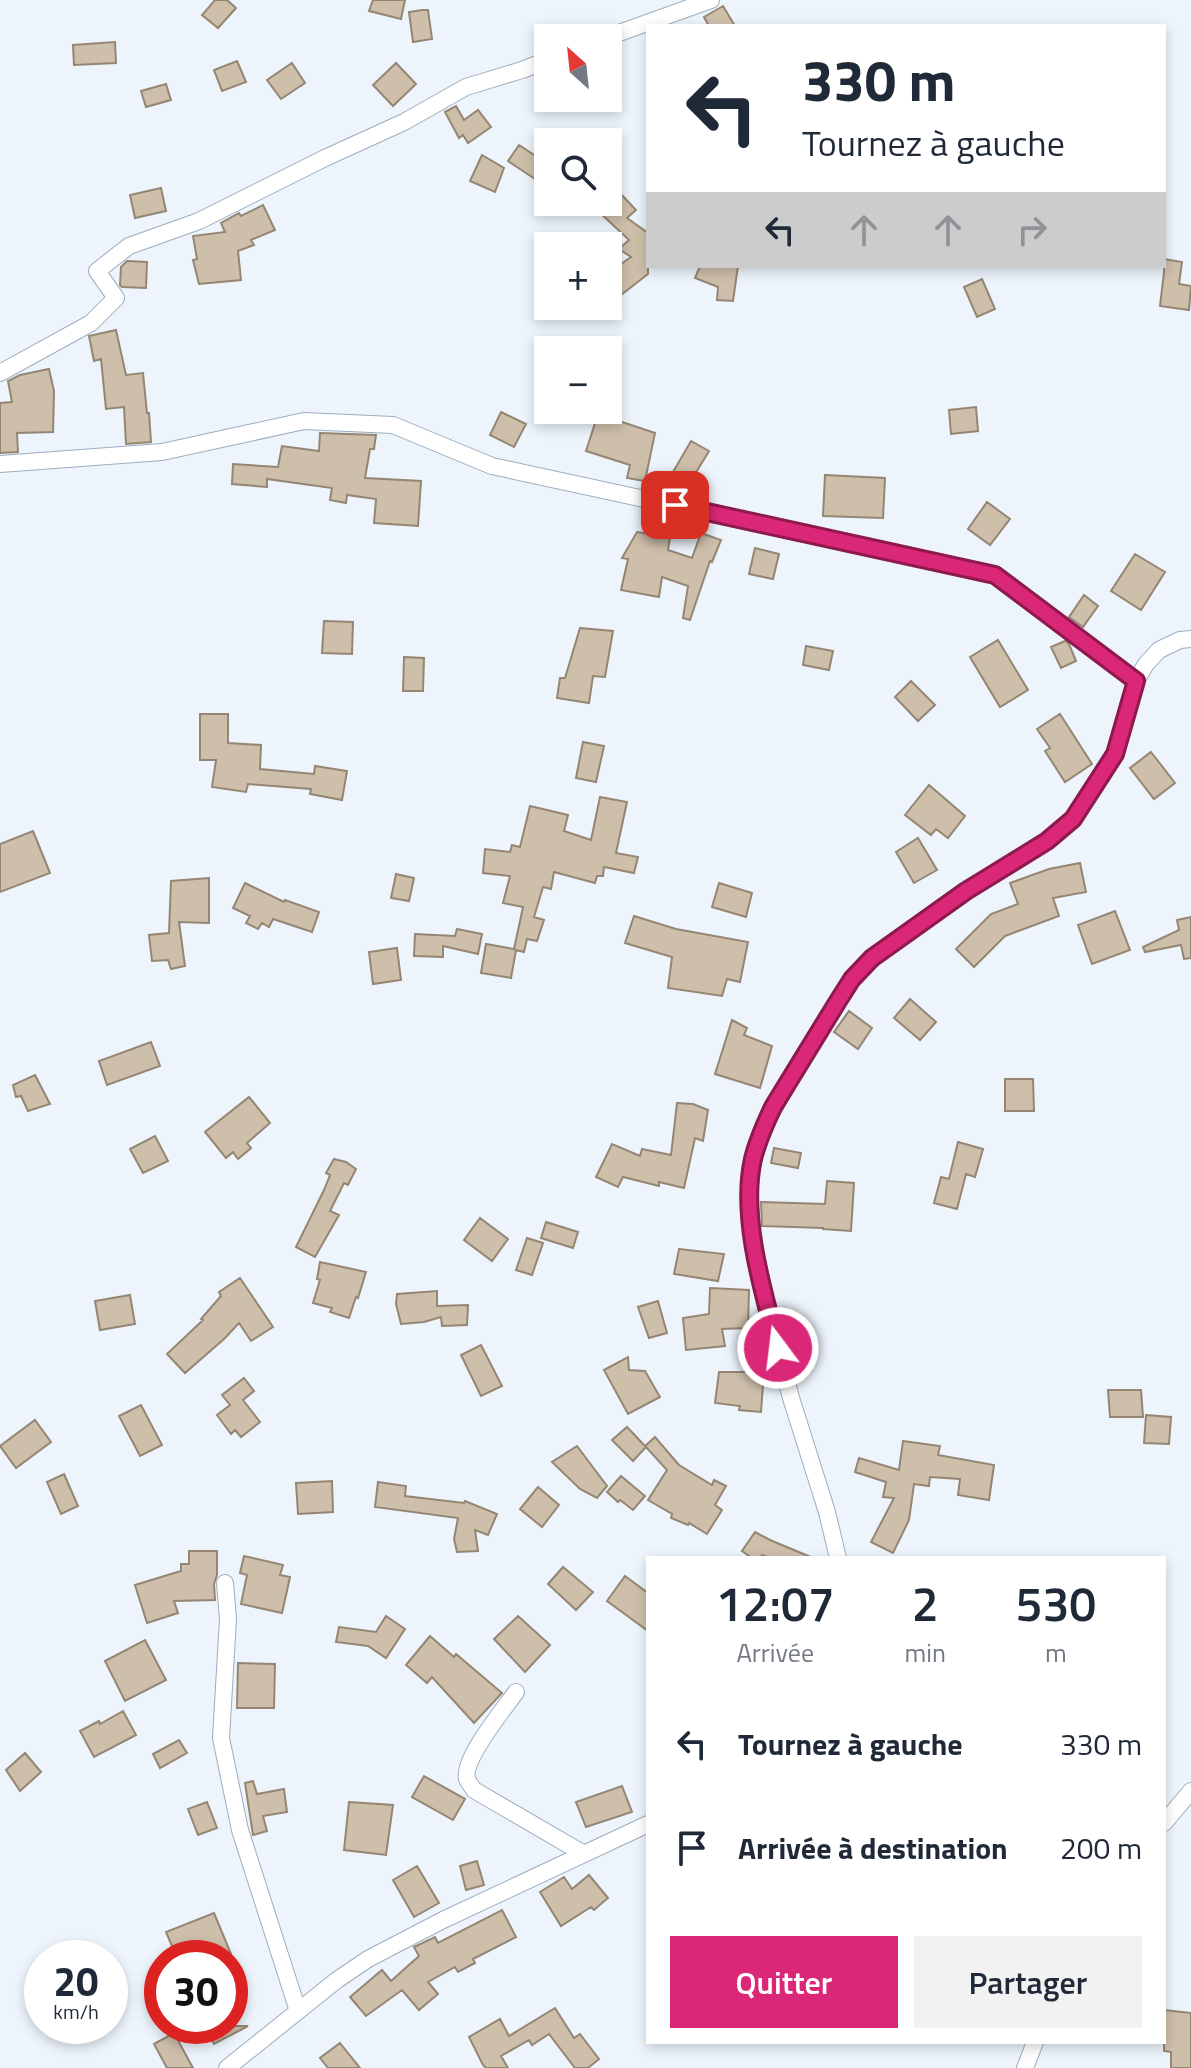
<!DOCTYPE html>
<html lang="fr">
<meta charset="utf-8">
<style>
:root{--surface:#fff;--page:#f2f2f3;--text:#1f2937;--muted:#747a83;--accent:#db2777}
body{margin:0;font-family:"Titillium Web",sans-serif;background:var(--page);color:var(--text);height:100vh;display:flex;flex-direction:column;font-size:30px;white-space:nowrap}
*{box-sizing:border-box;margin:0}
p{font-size:26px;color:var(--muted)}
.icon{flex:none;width:44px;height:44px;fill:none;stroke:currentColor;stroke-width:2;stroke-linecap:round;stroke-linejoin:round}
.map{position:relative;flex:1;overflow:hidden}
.details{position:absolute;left:646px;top:1556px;width:520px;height:488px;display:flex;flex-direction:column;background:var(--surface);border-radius:0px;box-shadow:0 4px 12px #0003}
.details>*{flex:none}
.hud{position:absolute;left:646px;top:24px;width:520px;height:244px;border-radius:0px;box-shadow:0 4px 12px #0003;background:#fff;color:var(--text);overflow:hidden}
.needle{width:52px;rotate:333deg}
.tools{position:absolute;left:534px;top:24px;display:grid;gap:16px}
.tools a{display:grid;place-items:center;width:88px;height:88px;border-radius:0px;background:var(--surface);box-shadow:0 4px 12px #0003;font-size:40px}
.speed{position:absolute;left:24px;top:1940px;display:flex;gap:16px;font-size:40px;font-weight:700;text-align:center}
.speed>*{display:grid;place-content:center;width:104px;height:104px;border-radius:50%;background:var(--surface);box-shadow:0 4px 12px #0003;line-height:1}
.speed small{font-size:20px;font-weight:400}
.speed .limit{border:12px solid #d22;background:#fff;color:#111}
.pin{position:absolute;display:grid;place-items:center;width:68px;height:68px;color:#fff;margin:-34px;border-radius:16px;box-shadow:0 4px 12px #0006}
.me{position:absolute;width:88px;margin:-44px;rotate:345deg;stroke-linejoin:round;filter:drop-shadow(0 0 6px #0008)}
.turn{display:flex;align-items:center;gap:28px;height:168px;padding:0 24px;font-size:36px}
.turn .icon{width:104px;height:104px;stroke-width:2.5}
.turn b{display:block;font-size:56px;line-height:68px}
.lanes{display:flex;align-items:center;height:76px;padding:0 24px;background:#0003;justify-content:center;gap:40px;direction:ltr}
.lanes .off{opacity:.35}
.eta{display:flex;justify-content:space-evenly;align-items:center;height:136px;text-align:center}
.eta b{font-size:48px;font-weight:600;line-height:56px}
.button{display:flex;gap:16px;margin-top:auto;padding:16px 24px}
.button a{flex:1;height:92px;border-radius:0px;background:var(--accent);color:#fff;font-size:32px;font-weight:600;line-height:92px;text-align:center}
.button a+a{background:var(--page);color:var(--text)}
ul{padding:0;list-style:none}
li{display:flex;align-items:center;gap:24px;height:104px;padding:0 24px}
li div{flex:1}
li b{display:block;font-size:30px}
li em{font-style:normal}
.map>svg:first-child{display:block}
.building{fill:#cebfab;stroke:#948673;stroke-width:2}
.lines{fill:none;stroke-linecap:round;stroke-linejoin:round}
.street-casing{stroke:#9cadbf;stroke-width:18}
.street{stroke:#fff;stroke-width:16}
.route-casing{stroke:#8e194d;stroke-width:20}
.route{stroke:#db2777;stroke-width:14}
</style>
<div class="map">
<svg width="1191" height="2068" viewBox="0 0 1191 2068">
<rect width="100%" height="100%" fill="#edf4fc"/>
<path class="building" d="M215,0H227L236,8L218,28L202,15Z
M373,0H405L401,19L369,11Z
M723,6L735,26H709L704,17Z
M422,10H428L432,39L413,42L409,12Z
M115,42L116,63L74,65L73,45Z
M237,61L246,82L222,91L214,70Z
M292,63L305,83L281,99L267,80Z
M396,63L416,84L393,106L373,85Z
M166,84L171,100L146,107L141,91Z
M456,106L464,120L478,110L491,127L468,143L463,135L459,138L445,112Z
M519,145L548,164V167L538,181L508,161Z
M482,155L504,168L495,192L470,181Z
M161,188L166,211L135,218L130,195Z
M618,191L636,210L627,218L648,233V274L608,305V273L631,257L619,249L629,240L597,210L608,202Z
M263,205L275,230L251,240L254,245L238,251L241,280L199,284L193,260L197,259L193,236L225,232L221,223L239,213L241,216Z
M1164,259L1182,262L1179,284L1191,286L1189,310L1160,306L1164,272Z
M127,261L147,262L146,288L122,287L120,285L121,267Z
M700,266H738L733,301L717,300L718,287L695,278Z
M982,279L995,309L977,317L964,287Z
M116,330L126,375L143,373L147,413H149L151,442L126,444L124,407L106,409L101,359L94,361L89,336Z
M49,369L54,391L53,432L17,433L18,452L0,453V403L12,402L8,381L20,375Z
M976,407L978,431L951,434L949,410Z
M501,412L526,424L514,447L490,435Z
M598,414L655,433L645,481L627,478L630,465L586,451Z
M320,433L376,435L374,449H370L365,478L421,481L418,526L374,523L376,499L347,495L346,503L330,500L332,488L267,479V487L232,484L233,464L278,467L282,446L319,451Z
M691,441L709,451L686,489L669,479Z
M825,475L885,478L883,518L823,516Z
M987,502L1010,519L990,545L968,529Z
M637,532L670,537L668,550L692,558L701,533L721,540L712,562L710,561L690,620L683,618L688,586L662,577L659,597L621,590L628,559L622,558Z
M755,548L779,554L773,579L749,574Z
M1135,554L1165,572L1141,610L1111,591Z
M1084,595L1098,606L1083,627L1069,617Z
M324,621L353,622L352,654L322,653Z
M580,628L613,631L605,677L593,676L589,703L557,698L560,678H565Z
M998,640L1028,690L1000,707L970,657Z
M1065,641L1069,644L1076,661L1061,668L1051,647Z
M806,646L833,651L829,670L803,665Z
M404,657L424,658L423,691H403Z
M911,681L935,705L918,721L895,697Z
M200,714H228V743L261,745L260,769L314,774L315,766L347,771L342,800L310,794L311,789L248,784L246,792L212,787L216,760H200Z
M1060,714L1092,764L1065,782L1045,751L1050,748L1037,729Z
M583,742L604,746L596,782L576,778Z
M1151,752L1175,783L1154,799L1130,768Z
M929,785L965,816L948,838L936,829L931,835L905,815Z
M600,797L627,802L616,853L638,857L634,873L604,867L603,876H597L595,883L554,872L551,889L543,887L534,917L544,920L537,941L527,939L524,952L516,950L511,978L481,973L486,944L514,949L523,907L503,903L510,876L483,873L485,849L510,852L512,845L520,847L530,806L568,815L564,831L591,840Z
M33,831L50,873L0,892V844Z
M918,838L937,870L914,883L896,852Z
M1080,863L1086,892L1053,898L1059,916L1005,936L974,967L956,949L991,914L1018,904L1010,883L1049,869Z
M396,874L414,878L409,901L391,898Z
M209,878V923L179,922L185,966L171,969L168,960L152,961L149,935L169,933L171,881Z
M245,883L284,902L285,900L319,912L312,932L273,919L269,927L262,923L258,929L246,923L250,916L233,908Z
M719,883L752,893L746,917L712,907Z
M1115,911L1130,950L1092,964L1078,925Z
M634,916L676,929L748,942L740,982L727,979L722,996L668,988L672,957L625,943Z
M1191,917V958L1184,959L1181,945L1145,952L1143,947L1179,930L1177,920Z
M457,929L482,934L478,954L443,946V957L414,956L415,934L455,936Z
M397,948L401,980L373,984L369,952Z
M910,999L936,1022L920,1040L894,1018Z
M849,1011L872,1028L858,1049L834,1032Z
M732,1020L747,1028L744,1035L772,1046L760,1088L715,1074Z
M151,1042L160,1066L107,1085L99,1061Z
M35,1075L50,1104L28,1111L21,1096L16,1097L13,1085Z
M1005,1079H1033L1034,1111H1005Z
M249,1097L270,1123L247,1143L251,1148L238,1159L233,1152L226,1158L205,1132Z
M677,1103L693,1104L708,1110L703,1141L695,1138L684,1188L659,1182V1186L623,1177L618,1187L596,1177L612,1144L640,1156L642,1149L671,1155Z
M155,1136L168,1161L143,1173L130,1149Z
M958,1142L983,1149L975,1177L966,1174L957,1209L934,1203L941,1177L949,1179Z
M774,1148L801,1153L798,1168L771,1163Z
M334,1159L346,1162L356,1169L348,1185L344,1183L330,1211L339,1215L315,1257L296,1247L324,1190L330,1175L326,1173Z
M827,1181L854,1183L851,1231L823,1229V1228L762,1226L761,1202L825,1204Z
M480,1218L508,1239L492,1261L464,1240Z
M546,1222L578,1232L573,1248L541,1238Z
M527,1238L543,1243L532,1275L516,1270Z
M679,1249L724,1254L718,1281L674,1274Z
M320,1262L366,1272L358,1298L356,1297L349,1318L330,1312L332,1308L313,1303L320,1280L317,1279Z
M240,1278L273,1327L251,1341L239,1323L224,1339L185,1373L167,1354L203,1320L201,1319L221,1296L219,1292Z
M710,1288L749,1290L748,1328L722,1329L725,1346L686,1350L683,1318L709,1314Z
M437,1291V1306L468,1305L467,1325L442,1326L441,1317L424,1322L401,1324L396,1304L397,1294Z
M130,1295L135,1324L100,1330L95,1301Z
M658,1301L667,1333L649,1338L638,1307Z
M481,1345L502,1386L481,1396L461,1355Z
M628,1357L629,1370L645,1371L660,1397L628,1414L604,1370Z
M719,1372H764L761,1412L739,1410L740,1406L715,1403Z
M244,1378L254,1391L243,1400L260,1422L241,1437L235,1430L231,1434L217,1415L230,1405L222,1395Z
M1108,1390H1141L1143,1417H1110Z
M141,1405L162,1445L140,1456L119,1416Z
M1146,1415L1171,1417L1169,1444L1144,1443Z
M35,1420L51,1442L16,1468L0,1446Z
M627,1427L645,1446L655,1437L679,1465L712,1485L714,1480L726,1486L715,1505L722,1510L707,1534L689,1523L688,1525L671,1518L672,1514L648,1500L667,1470L646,1447L633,1461L612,1440Z
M903,1441L940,1446L938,1455L994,1465L989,1500L958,1495L960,1479L930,1477L929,1486L914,1484L909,1520L893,1553L871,1542L894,1498L883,1497L886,1482L855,1472L859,1458L899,1470Z
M577,1446L607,1486L597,1498L580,1489L552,1462Z
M64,1474L78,1506L61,1514L47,1482Z
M621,1476L645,1496L633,1510L620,1500L618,1502L607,1492Z
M332,1481L333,1512L298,1514L296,1483Z
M378,1482L406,1486L405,1496L464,1503L465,1501L497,1514L488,1535L475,1530L478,1551L457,1552L454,1539L458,1518L375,1507Z
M538,1487L559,1505L542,1527L520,1509Z
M755,1532L770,1540L813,1558H770L762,1555L760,1558H752L742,1551Z
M189,1551H217V1575L214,1584L215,1600L174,1601L178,1613L147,1623L135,1585L181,1571V1564H189Z
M244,1556L283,1565L280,1575L290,1577L282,1613L241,1604L247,1575L240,1573Z
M563,1567L593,1592L576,1610L548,1584Z
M625,1576L648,1593V1631L607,1601Z
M386,1616L405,1629L386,1658L368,1646L336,1642L339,1627L376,1632Z
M518,1616L550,1645L525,1672L494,1639Z
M430,1636L454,1657L456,1654L502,1693L474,1723L432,1677L427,1683L406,1665Z
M145,1640L166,1680L125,1701L105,1661Z
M238,1663L275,1664L274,1708H237Z
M123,1711L136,1735L94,1757L80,1731L99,1721L100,1724Z
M179,1740L187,1753L160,1768L153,1754Z
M25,1753L41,1772L20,1791L6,1770Z
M424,1776L465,1799L453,1820L412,1797Z
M253,1781L257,1794L284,1789L287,1812L263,1816L267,1831L253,1835L245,1783Z
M622,1786L632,1812L586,1827L576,1802Z
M207,1802L217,1828L198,1835L188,1809Z
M349,1802L393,1805L386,1855L344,1850Z
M477,1861L484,1885L466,1890L460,1866Z
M417,1866L439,1903L414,1917L393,1880Z
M589,1875L608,1898L594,1910L591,1907L561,1926L540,1892L564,1877L572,1889Z
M502,1910L516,1937L473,1959L475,1963L458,1972L455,1967L428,1982L438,1994L419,2010L402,1990L366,2016L350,1997L382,1970L391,1981L419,1956L414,1947L435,1937L438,1943Z
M214,1913L231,1954L220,1958H177L166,1932Z
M555,2008L574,2038L580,2034L599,2059L588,2068H575L549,2034L532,2045L529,2040L501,2056L508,2068H486L483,2065L469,2037L500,2019L509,2036Z
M1164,2010L1191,2013V2068H1171V2052L1164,2051Z
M204,2026H248L214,2044Z
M174,2033L193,2068H167L154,2044Z
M340,2043L360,2068H328L320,2058Z"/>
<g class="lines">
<g class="street-casing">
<path id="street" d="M605,38L711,0
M0,373L91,323L116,298L97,271L129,246L199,221L325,158L404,122L466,87L522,70L548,60
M0,464L162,452L304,421L393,425L492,466L995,575L1136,681
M838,1558L827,1512L791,1398L765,1298L752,1237L749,1190L751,1174L753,1160L765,1124L799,1063L838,1001L852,979L872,958L966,891L1047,841L1073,819L1115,754L1136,681L1146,664L1159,650L1180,640L1191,639
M225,1583L228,1619L221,1738L240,1830L298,2011
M516,1692C504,1709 462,1759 467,1779C468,1782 473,1788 474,1790L584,1854
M1164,1823L1191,1791
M227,2068L337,1980L368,1959L443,1920L648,1824
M1025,2068L1035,2042"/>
</g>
<use href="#street" class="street"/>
</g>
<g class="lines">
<g class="route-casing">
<path id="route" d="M675,505L995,575L1136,681L1115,754L1073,819L1047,841L966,891L872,958L852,979L838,1001L773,1107C765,1124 757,1142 753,1159C740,1216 763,1292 778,1348"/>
</g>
<use href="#route" class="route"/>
</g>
</svg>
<div class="tools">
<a><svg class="needle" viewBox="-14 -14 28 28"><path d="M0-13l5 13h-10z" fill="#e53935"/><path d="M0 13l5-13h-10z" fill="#747a83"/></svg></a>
<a><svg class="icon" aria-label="search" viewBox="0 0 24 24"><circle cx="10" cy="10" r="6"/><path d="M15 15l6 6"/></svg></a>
<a>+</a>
<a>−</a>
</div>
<div class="speed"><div>20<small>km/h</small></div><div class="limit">30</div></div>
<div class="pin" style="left:675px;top:505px;background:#d93025"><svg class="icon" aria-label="arrive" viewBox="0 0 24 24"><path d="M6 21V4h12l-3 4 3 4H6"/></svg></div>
<svg class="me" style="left:778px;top:1348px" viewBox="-20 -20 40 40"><circle r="17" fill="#db2777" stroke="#fff" stroke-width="3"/><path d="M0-11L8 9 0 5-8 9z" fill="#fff"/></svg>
<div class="hud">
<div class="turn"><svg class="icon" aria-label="left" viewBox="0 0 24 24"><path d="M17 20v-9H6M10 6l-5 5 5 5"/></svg><div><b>330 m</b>Tournez à gauche</div></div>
<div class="lanes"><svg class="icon" aria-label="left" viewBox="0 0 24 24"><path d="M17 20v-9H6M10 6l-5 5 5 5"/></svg><svg class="icon off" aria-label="ahead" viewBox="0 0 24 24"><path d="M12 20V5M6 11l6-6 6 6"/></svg><svg class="icon off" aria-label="ahead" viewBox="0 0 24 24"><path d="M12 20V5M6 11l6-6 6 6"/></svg><svg class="icon off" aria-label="right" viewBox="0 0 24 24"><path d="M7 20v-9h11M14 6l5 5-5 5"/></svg></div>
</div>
<section class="details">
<div class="eta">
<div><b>12:07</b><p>Arrivée</p></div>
<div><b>2</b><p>min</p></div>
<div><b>530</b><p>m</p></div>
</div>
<ul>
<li><svg class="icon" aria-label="left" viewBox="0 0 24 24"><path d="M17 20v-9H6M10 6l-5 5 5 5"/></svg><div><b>Tournez à gauche</b></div><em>330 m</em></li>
<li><svg class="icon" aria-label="arrive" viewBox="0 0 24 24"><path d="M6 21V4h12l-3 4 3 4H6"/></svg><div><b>Arrivée à destination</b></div><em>200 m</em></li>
</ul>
<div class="button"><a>Quitter</a><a>Partager</a></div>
</section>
</div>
